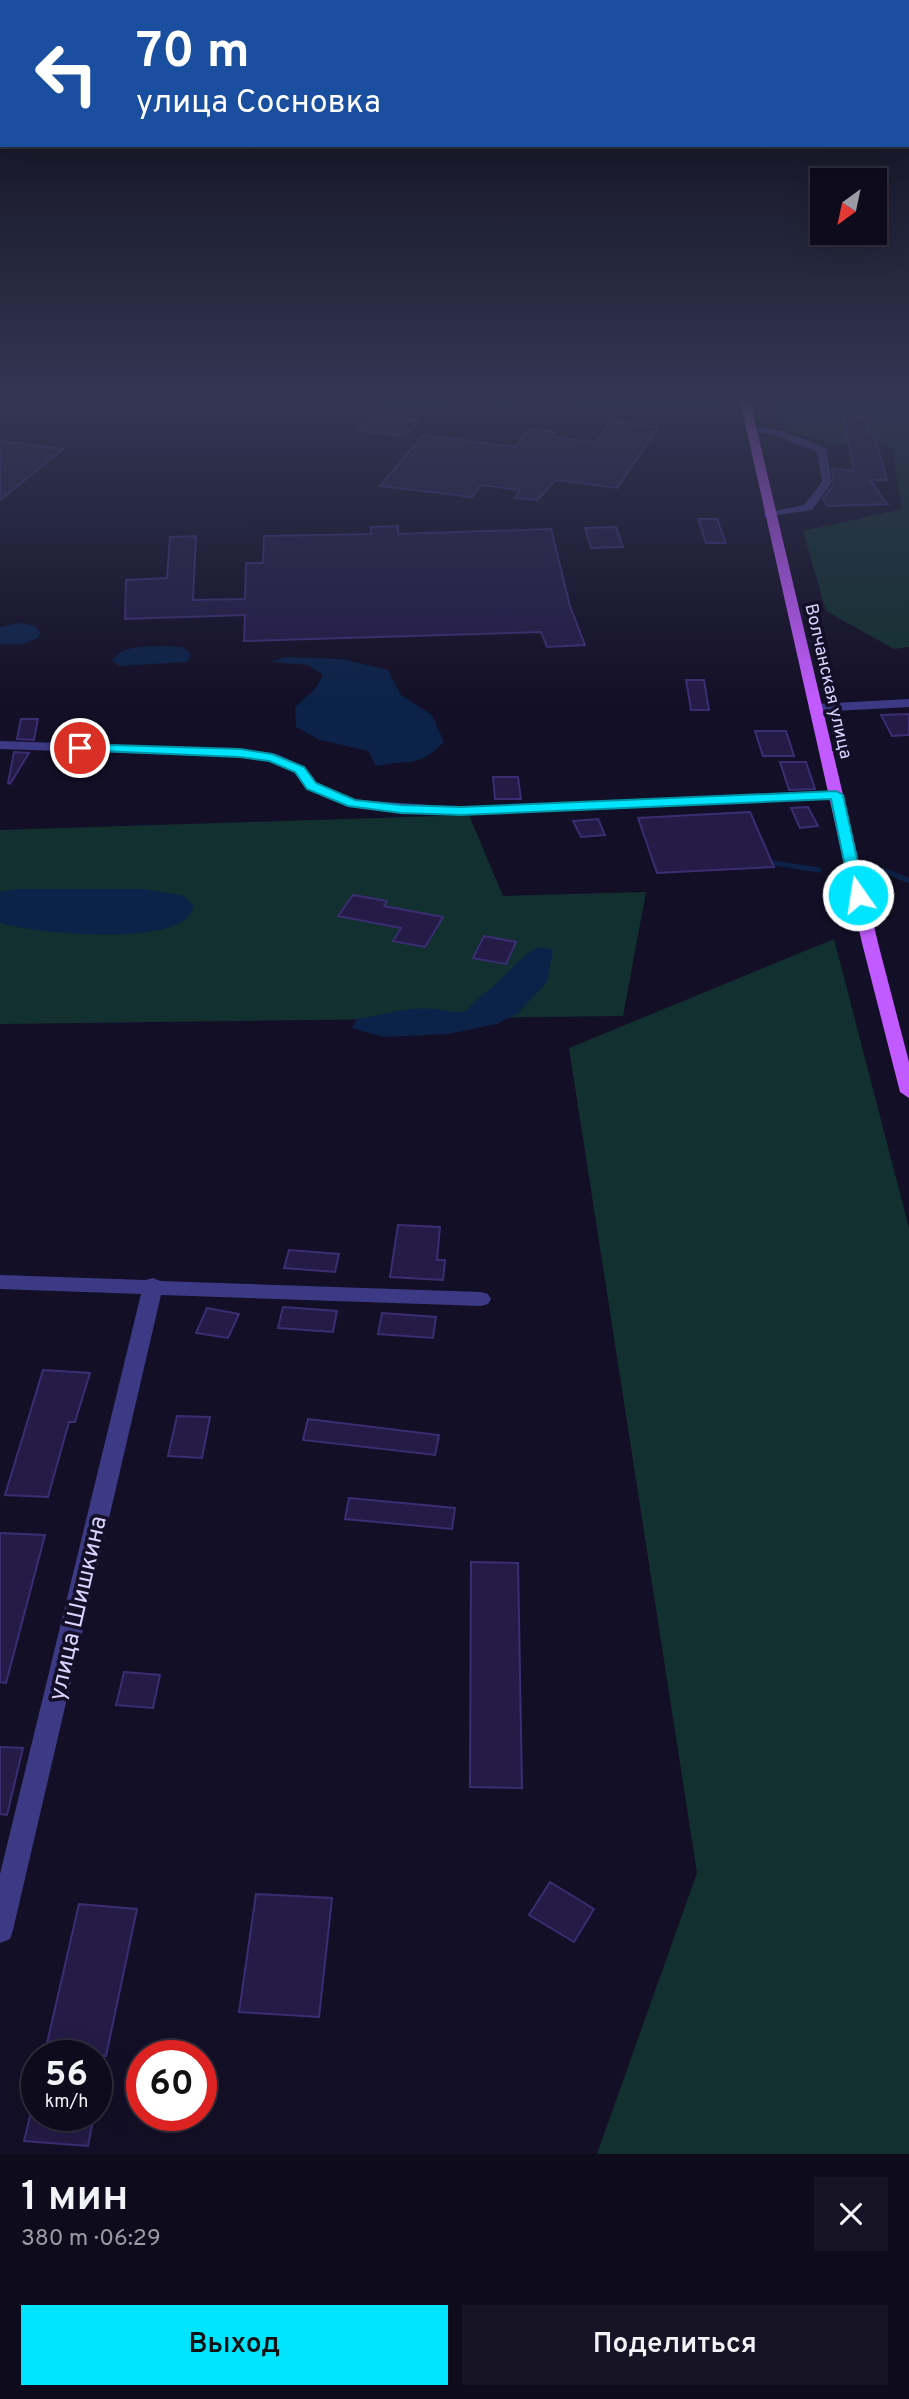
<!DOCTYPE html>
<html lang="ru">
<meta charset="utf-8">
<style>
:root{--surface:#0e0b1c;--page:#171425;--text:#f1f3f6;--muted:#9b9ba3;--line:#2e2b3b;--accent:#00e5ff}
body{margin:0;font-family:Overpass,sans-serif;background:var(--page);color:var(--text);height:100vh;display:flex;flex-direction:column;font-size:26px;white-space:nowrap}
*{box-sizing:border-box;margin:0}
p{font-size:23px;color:var(--muted)}
.icon{flex:none;width:38px;height:38px;fill:none;stroke:currentColor;stroke-width:2;stroke-linecap:round;stroke-linejoin:round}
.map{position:relative;height:2154px;overflow:hidden}
.drawer{display:flex;flex-direction:column;background:var(--surface);flex:1}
.drawer>*{flex:none}
.top-card{position:absolute;left:0px;top:0px;width:910px;height:147px;box-shadow:0 7px 28px #0002,0 0 0 2px var(--line);background:#1a4fa0;color:#fff;overflow:hidden}
.needle{width:46px;rotate:213deg}
.controls{position:absolute;left:810px;top:168px;display:grid;gap:14px}
.controls a{display:grid;place-items:center;width:77px;height:77px;border-radius:0px;background:var(--surface);box-shadow:0 7px 28px #0002,0 0 0 2px var(--line);font-size:35px}
.speed{position:absolute;left:21px;top:2040px;display:flex;gap:14px;font-size:35px;font-weight:700;text-align:center}
.speed>*{display:grid;place-content:center;width:91px;height:91px;border-radius:50%;background:var(--surface);box-shadow:0 7px 28px #0002,0 0 0 2px var(--line);line-height:1}
.speed small{font-size:18px;font-weight:400}
.speed .limit{border:10px solid #d22;background:#fff;color:#111}
.pin{position:absolute;display:grid;place-items:center;width:60px;height:60px;color:#fff;margin:-30px;border:4px solid #fff;border-radius:50%;box-shadow:0 2px 7px #0007}
.me{position:absolute;width:77px;margin:-38px;rotate:347deg;stroke-linejoin:round;filter:drop-shadow(0 0 5px #0008)}
.turn{display:flex;align-items:center;gap:24px;height:147px;padding:0 21px;font-size:32px}
.turn .icon{width:91px;height:91px;stroke-width:2.5}
.turn b{display:block;font-size:49px;line-height:60px}
.round{display:grid;place-items:center;flex:none;width:74px;height:74px;border-radius:0px;background:var(--page)}
.overview{display:flex;align-items:center;justify-content:space-between;height:119px;padding:0 21px}
h1{font-size:42px;font-weight:600;line-height:52px}
.primary-button{display:flex;gap:14px;margin-top:auto;padding:14px 21px}
.primary-button a{flex:1;height:80px;border-radius:0px;background:var(--accent);color:#111;font-size:28px;font-weight:600;line-height:80px;text-align:center}
.primary-button a+a{background:var(--page);color:var(--text)}
.map>svg:first-child{display:block}
.green{fill:#12302f}
.water{fill:#0c2248}
.lines{fill:none;stroke-linecap:round;stroke-linejoin:round}
.stream{stroke:#0c2248;stroke-width:5}
.building{fill:#241b47;stroke:#3b2d73;stroke-width:2}
.minor{fill:#3d3a85;fill-rule:evenodd}
.major{fill:#c25bff;fill-rule:evenodd}
.route{fill:#00e5ff;stroke:#0095a6;stroke-width:2}
.labels{text-anchor:middle;stroke-width:7;stroke-linejoin:round;paint-order:stroke}
.far-street-label{font-size:18px;fill:#d9d4ff;stroke:#130f26}
.near-street-label{font-size:24px;fill:#d9d4ff;stroke:#130f26}
</style>
<div class="map">
<svg width="909" height="2154" viewBox="0 0 909 2154">
<rect width="100%" height="100%" fill="#130f26"/>
<path class="green" d="M350,401H720L721,409L350,405Z
M789,401H909V647L894,649L826,611L803,531L902,509L892,447L829,443L784,430L776,406Z
M469,815L503,896L646,892L623,1016L0,1024V830Z
M834,939L909,1228V2154H597L697,1873L569,1048Z"/>
<path class="water" d="M19,623L35,626L40,633L38,638L23,644H0V627Z
M163,646L182,647L191,654L187,662L120,666L112,661C122,644 146,647 163,646Z
M285,657L341,659L388,670L401,695L432,715L444,742C417,769 409,759 376,766L368,751L320,740L296,727L295,707L315,689L323,675L308,665L272,662Z
M17,889H143L184,896L194,906C192,910 190,916 186,919C155,944 37,934 0,923V892Z
M539,947L553,950L547,982L517,1014L497,1024L448,1034L384,1037L352,1028L357,1019C381,1015 410,1006 434,1009C447,1010 454,1014 466,1011C477,998 488,991 500,980C514,967 522,955 539,947Z"/>
<g class="lines">
<path class="stream" d="M767,862L819,870
M884,870L909,881"/>
</g>
<path class="building" d="M372,415L419,421L404,436L357,430Z
M843,416L871,418L866,435L875,437L887,480H870L887,504L828,506L823,499L834,484L832,468L854,471Z
M611,421L658,427L617,488L555,480L538,500L515,498L520,490L481,485L472,497L380,486L423,435L516,447L529,429L555,432L551,437L595,442Z
M0,441L63,449L0,500Z
M698,519H717L726,543H706Z
M398,526V534L551,529L570,606L585,645L547,647L541,632L244,641L245,615L125,619L126,580L167,578L170,537L196,536L193,600L245,599L246,563H263L264,536L371,534V527Z
M616,527L623,547L591,548L585,528Z
M686,680H704L709,710H691Z
M909,714V735L892,736L881,715Z
M21,719H38L34,740L17,739Z
M755,731H786L794,756H763Z
M14,752L29,753L10,784L8,783Z
M780,762H806L815,789L789,790Z
M493,777H518L521,799H495Z
M808,807L818,826L800,828L791,808Z
M750,812L774,867L657,873L638,818Z
M598,819L605,835L581,837L573,821Z
M353,895L387,901L384,906L443,917L425,947L393,941L401,928L338,916Z
M484,936L516,942L506,964L473,958Z
M398,1225L440,1227L437,1260H445L443,1280L390,1277Z
M289,1250L339,1254L335,1272L284,1268Z
M283,1307L337,1311L333,1332L278,1328Z
M207,1308L239,1314L228,1338L196,1333Z
M382,1313L436,1317L433,1338L378,1334Z
M43,1370L90,1373L75,1422H69L48,1497L5,1495Z
M177,1416L210,1417L202,1458L168,1456Z
M308,1419L439,1435L435,1455L303,1440Z
M349,1498L455,1508L452,1529L345,1519Z
M0,1533L45,1535L6,1683L0,1682Z
M471,1562L518,1563L522,1788L470,1787Z
M124,1672L160,1675L153,1708L116,1705Z
M0,1747L23,1748L7,1815L0,1814Z
M550,1882L594,1909L574,1942L529,1915Z
M256,1894L332,1898L319,2017L239,2012Z
M79,1904L137,1909L106,2056H44Z
M30,2116H94L88,2146L24,2141Z"/>
<g class="lines">
<path class="minor" d="M896,401H909V405L897,403Z
M751,425L783,431L826,448L832,482L812,510L764,517V513L804,505L822,482L817,452L777,436L747,430L746,428Z
M909,699V707L815,712L808,708L815,704Z
M0,741L241,749L277,754L305,767L316,783L356,800L461,807L836,791L843,795L836,799L461,815L401,813L348,807L306,789L295,773L269,761L241,757L0,749Z
M0,1275L146,1280L153,1278L160,1281L481,1292L488,1294L491,1299L488,1304L481,1306L161,1295L13,1930L10,1939L0,1943V1874L141,1294L0,1289Z"/>
<path class="major" d="M740,401H750L878,943L909,1062V1098L900,1092L862,943Z"/>
</g>
<linearGradient id="sky" x2="0" y2="1"><stop stop-color="#0a0815"/><stop offset="0.57" stop-color="#333752"/><stop offset="1" stop-color="#333752" stop-opacity="0"/></linearGradient>
<rect width="909" height="702" fill="url(#sky)"/>
<path class="route" d="M80,744L240,749L272,754L304,767L316,783L355,800L401,805L461,807L836,791L843,795L865,895L858,900L851,895L831,799L461,815L401,813L348,806L307,789L295,772L269,761L240,757L76,750V745Z"/>
<g class="labels">
<g class="far-street-label">
<text transform="translate(829 681) rotate(77)" y="6">Волчанская улица</text>
</g>
<g class="near-street-label">
<text transform="translate(77 1608) rotate(-77)" y="8">улица Шишкина</text>
</g>
</g>
</svg>
<div class="controls">
<a><svg class="needle" viewBox="-14 -14 28 28"><path d="M0-13l5 13h-10z" fill="#e53935"/><path d="M0 13l5-13h-10z" fill="#9b9ba3"/></svg></a>
</div>
<div class="speed"><div>56<small>km/h</small></div><div class="limit">60</div></div>
<div class="pin" style="left:80px;top:748px;background:#d93025"><svg class="icon" aria-label="arrive" viewBox="0 0 24 24"><path d="M6 21V4h12l-3 4 3 4H6"/></svg></div>
<svg class="me" style="left:858px;top:895px" viewBox="-20 -20 40 40"><circle r="17" fill="#00e5ff" stroke="#fff" stroke-width="3"/><path d="M0-11L8 9 0 5-8 9z" fill="#fff"/></svg>
<div class="top-card">
<div class="turn"><svg class="icon" aria-label="left" viewBox="0 0 24 24"><path d="M17 20v-9H6M10 6l-5 5 5 5"/></svg><div><b>70 m</b>улица Сосновка</div></div>
</div>
</div>
<section class="drawer">
<div class="overview"><div><h1>1 мин</h1><p>380 m · 06:29</p></div><a class="round"><svg class="icon" aria-label="close" viewBox="0 0 24 24"><path d="M6 6l12 12M18 6L6 18"/></svg></a></div>
<div class="primary-button"><a>Выход</a><a>Поделиться</a></div>
</section>
